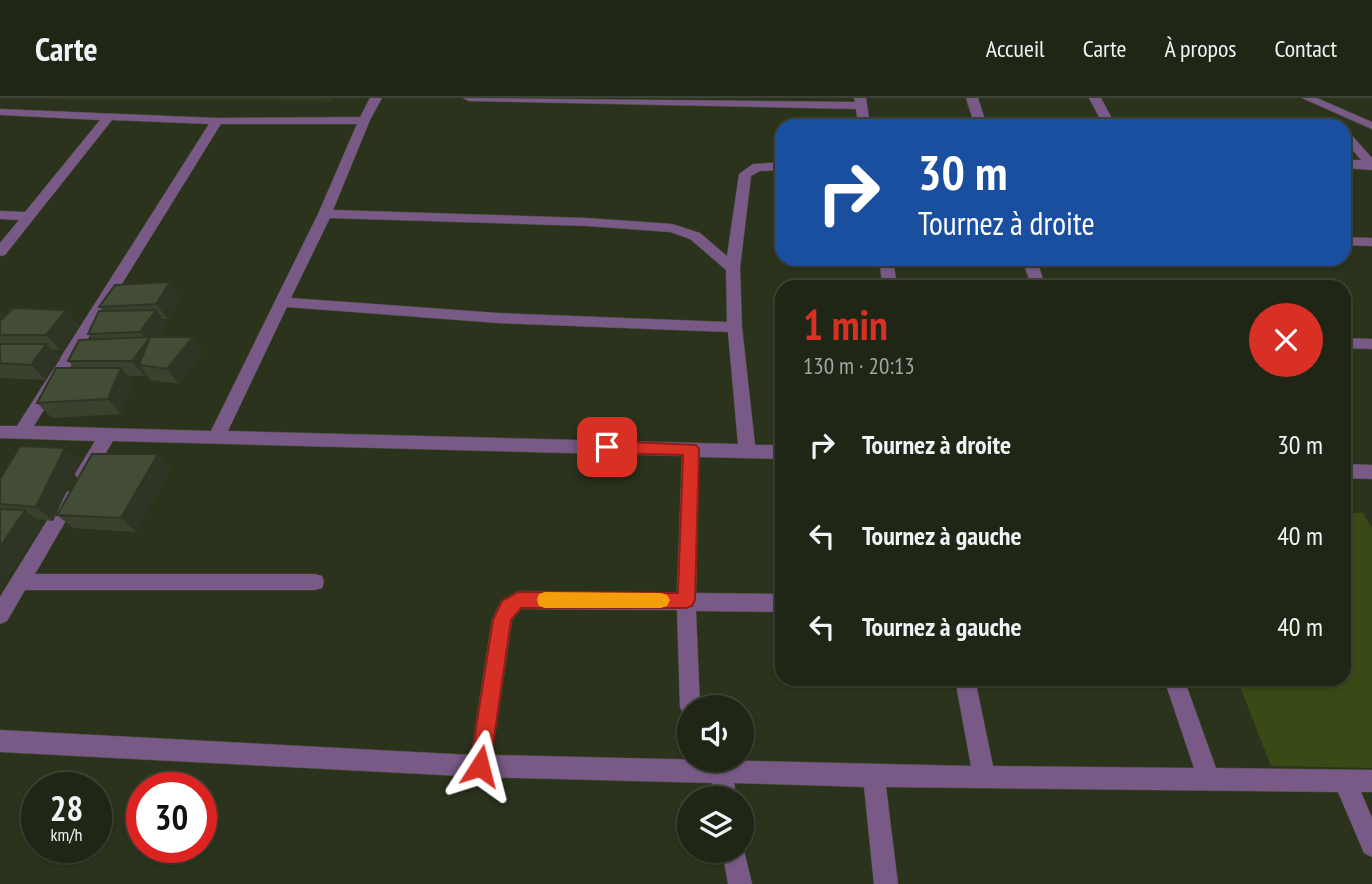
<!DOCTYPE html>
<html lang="fr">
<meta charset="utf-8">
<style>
:root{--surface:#202616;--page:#282e1f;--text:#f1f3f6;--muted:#a2a5a1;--line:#3d4335;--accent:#d93025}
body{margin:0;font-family:"PT Sans Narrow",sans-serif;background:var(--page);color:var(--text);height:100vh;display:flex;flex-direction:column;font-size:26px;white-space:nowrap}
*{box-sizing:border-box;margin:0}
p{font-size:23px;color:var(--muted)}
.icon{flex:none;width:38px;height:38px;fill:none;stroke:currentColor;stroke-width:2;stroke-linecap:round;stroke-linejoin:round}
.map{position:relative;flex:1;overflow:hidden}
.drawer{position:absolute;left:775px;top:182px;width:576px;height:406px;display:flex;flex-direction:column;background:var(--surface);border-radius:21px;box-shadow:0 2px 5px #0004,0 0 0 2px var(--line)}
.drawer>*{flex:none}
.hud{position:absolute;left:775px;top:21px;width:576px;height:147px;border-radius:21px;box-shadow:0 2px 5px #0004,0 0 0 2px var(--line);background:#1a4fa0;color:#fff;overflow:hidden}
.controls{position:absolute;left:677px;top:597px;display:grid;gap:14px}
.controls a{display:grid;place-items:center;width:77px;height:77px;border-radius:50%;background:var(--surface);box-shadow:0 2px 5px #0004,0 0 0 2px var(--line);font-size:35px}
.speed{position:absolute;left:21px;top:674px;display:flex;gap:14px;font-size:35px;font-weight:700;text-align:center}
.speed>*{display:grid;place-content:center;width:91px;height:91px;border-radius:50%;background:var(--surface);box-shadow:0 2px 5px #0004,0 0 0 2px var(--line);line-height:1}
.speed small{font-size:18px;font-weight:400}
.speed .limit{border:10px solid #d22;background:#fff;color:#111}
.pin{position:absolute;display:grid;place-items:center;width:60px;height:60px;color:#fff;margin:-30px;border-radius:14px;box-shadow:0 4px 10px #0006}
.me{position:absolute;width:77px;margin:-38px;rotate:9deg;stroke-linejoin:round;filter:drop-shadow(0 0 5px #0008)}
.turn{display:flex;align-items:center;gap:24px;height:147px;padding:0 28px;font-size:32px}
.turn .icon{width:91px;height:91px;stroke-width:2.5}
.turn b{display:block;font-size:49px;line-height:60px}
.round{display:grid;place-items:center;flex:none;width:74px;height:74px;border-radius:37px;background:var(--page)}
.summary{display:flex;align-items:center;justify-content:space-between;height:119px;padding:0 28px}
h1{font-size:42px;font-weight:700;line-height:52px;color:var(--accent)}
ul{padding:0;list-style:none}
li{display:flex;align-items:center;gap:21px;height:91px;padding:0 28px}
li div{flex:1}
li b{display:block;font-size:26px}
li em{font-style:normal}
header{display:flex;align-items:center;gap:42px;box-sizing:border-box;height:98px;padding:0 35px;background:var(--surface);border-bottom:2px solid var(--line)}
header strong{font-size:33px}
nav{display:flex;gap:38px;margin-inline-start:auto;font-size:24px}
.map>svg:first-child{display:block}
.built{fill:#303b1e}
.green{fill:#394a16}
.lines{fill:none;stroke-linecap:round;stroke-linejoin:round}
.minor-casing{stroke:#474f3a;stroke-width:1}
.minor{fill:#795a87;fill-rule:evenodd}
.wall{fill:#3a412e}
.shaded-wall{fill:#2f3525}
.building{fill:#434c35;stroke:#2f3525;stroke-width:2}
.route{fill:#d93025;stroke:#8d1f18;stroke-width:2}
.slow{fill:#f59e0b}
</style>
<header>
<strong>Carte</strong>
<nav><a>Accueil</a><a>Carte</a><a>À propos</a><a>Contact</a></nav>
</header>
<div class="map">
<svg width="1372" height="786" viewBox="0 0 1372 786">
<rect width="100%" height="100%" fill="#2b331d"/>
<path class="built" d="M49,0H334L333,3L47,2Z"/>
<path class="green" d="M1344,415H1363L1372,430V670L1271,668L1237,581H1344Z"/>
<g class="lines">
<g class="minor-casing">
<path id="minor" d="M370,0H382L370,22L333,112L587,120L672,126L700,135L727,158L739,76L753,66L782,64V72L760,73L751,78L740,170L742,229L755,347H782V361L699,359L696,495L782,496V514L696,513L700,609H690V619L683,616L680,609L677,512L521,511L512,522L492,657L971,668L955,581H975L993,668L1194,670L1164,581H1184L1216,670L1372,672V694H1361L1372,720V759L1364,755L1338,694L886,689L898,786H874L864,689L734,685L736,700H714L712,685L480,679L0,654V632L471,657L492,522L501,503L518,493L677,495L682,358L113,343L90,381H78L75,376L95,343L0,340V328H17L209,26L112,22L5,157L0,158V145L19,122L0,121V113L25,114L100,22L0,17V11L217,20L360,19ZM221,26H357L318,116L211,333L34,328ZM330,120L587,128L670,134L690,141L726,172L727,224L498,215L291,200ZM287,209L498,225L728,234L738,346L228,333Z
M463,0L855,4L854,0H866L870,28H858L856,11L469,3Z
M966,0H978L987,28H975Z
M1089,0H1101L1116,28H1104Z
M1302,0H1317L1372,24V31Z
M1344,31L1348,33L1372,60V72L1344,70V62H1361L1344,42Z
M1344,139L1372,140V148L1344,147Z
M879,161H893L897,189H883Z
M1022,161H1036L1046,189H1032Z
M1344,240L1372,241V251L1344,250Z
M1344,366L1372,367V381L1344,380Z
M70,393L76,395L79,400L35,476H315L322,478L324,484L322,490L315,492H25L7,523L0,526V499L64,395Z
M742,744L752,786H728L722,752H742Z"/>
</g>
<use href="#minor" class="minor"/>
</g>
<path class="wall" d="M170,184L180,200L168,221H163L167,227L159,239L204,254L179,286L151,282L146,276L144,278H128L134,285L121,316L52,320L37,305L75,270L68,263L92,241L88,236L103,213L99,209Z
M0,214L4,219L79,227L60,252H52L60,261L46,282L0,280Z
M65,350L80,364L53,423L36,421L42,426L0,490V381Z
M171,370L136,434L73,430L57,417Z"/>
<path class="shaded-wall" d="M170,184L180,200L168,221L156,206Z
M66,212L79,227L60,252L46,237Z
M156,212L167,227L139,267L146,276L144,278L132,263L147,243L140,234Z
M0,214L13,228L0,237Z
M193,239L204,254L179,286L167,271Z
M46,246L60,261L46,282L31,267Z
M121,270L134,285L121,316L108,301Z
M65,350L80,364L53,423L36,409Z
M158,356L171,370L136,434L121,420Z
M25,412L42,426L0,490V449Z"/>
<path class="building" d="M170,184L156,206L99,209L115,187Z
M13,210L66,212L46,237H0V223Z
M156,212L140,234L88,236L99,213Z
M150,239L132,263H68L79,242Z
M150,239H193L167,271L139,267Z
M0,246H46L31,267L0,265Z
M56,270H121L108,301L37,305Z
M20,348L65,350L36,409L0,406V381Z
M92,356H158L121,420L57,417Z
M0,411L25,412L0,449Z"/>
<path class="route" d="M607,343L696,347L699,351L695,502L692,508L686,510H521L511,522L490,668L487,675L480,678L473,675L470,668L493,522L502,503L518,494L678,495L683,357L607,355L600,349Z"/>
<path class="slow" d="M545,494L661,495L667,497L670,502L667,508L661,510H545L539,508L537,502L539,496Z"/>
</svg>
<div class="controls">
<a><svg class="icon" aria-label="sound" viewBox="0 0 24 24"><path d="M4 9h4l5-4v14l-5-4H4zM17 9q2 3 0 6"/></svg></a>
<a><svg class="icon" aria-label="layers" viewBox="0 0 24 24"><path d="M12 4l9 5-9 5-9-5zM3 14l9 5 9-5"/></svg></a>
</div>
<div class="speed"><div>28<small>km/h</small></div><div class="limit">30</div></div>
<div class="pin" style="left:607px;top:349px;background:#d93025"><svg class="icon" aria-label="arrive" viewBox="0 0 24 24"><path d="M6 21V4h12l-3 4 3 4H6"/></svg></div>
<svg class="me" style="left:480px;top:668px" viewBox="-20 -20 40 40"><path d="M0-17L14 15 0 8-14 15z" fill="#d93025" stroke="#fff" stroke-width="4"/></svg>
<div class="hud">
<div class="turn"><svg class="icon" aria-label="right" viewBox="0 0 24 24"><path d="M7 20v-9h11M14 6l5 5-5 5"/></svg><div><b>30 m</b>Tournez à droite</div></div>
</div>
<section class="drawer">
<div class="summary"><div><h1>1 min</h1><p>130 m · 20:13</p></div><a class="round" style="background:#d93025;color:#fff"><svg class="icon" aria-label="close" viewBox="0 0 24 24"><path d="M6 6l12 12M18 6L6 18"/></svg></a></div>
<ul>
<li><svg class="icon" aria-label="right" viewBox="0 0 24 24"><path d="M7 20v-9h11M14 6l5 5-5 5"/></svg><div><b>Tournez à droite</b></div><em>30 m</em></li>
<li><svg class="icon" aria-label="left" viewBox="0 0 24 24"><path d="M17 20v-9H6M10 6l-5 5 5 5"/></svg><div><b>Tournez à gauche</b></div><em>40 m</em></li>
<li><svg class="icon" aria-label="left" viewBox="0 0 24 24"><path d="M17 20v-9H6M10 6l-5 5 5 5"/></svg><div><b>Tournez à gauche</b></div><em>40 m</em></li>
</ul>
</section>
</div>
